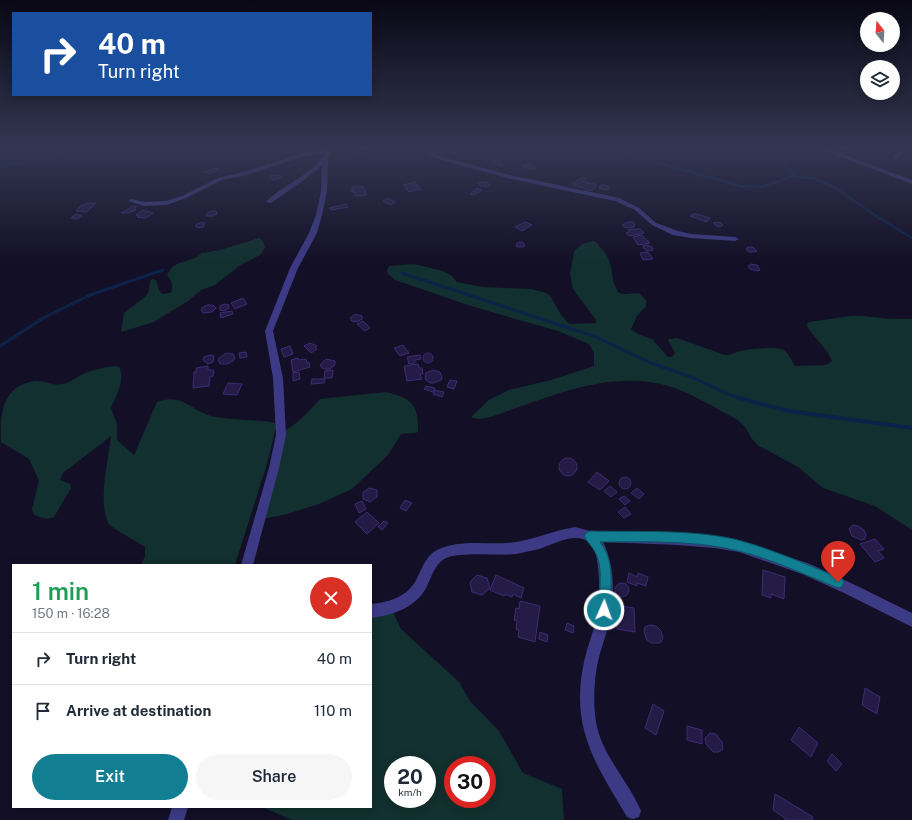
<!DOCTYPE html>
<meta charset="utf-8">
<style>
:root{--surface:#fff;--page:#f6f6f7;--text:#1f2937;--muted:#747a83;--line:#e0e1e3;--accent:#117e91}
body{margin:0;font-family:"Public Sans",sans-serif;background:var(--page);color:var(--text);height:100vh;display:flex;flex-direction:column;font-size:15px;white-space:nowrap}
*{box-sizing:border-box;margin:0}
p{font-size:13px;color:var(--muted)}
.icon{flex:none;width:22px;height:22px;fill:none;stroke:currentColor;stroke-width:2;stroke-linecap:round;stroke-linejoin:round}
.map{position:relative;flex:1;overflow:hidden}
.side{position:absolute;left:12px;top:564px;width:360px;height:244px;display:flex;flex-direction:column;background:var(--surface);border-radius:0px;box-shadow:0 2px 10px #0003}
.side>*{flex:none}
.hud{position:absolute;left:12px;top:12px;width:360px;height:84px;border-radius:0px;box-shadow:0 2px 10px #0003;background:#1a4fa0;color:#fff;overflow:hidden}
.needle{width:26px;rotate:343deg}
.controls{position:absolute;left:860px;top:12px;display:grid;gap:8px}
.controls a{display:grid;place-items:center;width:40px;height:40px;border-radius:50%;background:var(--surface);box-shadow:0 2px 10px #0003;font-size:20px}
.speed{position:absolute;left:384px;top:756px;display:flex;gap:8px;font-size:20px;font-weight:700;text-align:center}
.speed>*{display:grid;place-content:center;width:52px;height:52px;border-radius:50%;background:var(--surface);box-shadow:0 2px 10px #0003;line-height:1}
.speed small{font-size:10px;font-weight:400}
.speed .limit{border:6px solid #d22;background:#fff;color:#111}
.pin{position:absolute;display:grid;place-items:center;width:34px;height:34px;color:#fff;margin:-41px -17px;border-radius:50% 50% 50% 0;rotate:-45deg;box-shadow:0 0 4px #0007}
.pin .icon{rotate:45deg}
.me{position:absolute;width:44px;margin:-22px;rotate:2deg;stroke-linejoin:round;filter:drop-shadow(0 0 3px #0008)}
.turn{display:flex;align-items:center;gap:14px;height:84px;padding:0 20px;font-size:18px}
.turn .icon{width:52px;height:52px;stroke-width:2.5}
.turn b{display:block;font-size:28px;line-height:34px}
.round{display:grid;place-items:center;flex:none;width:42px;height:42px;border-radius:21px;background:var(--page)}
.headline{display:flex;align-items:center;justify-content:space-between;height:68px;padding:0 20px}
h1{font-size:24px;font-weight:600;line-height:30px;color:#1e9e55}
.action{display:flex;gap:8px;margin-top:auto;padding:8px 20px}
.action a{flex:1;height:46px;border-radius:24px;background:var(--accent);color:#fff;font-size:16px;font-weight:600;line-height:46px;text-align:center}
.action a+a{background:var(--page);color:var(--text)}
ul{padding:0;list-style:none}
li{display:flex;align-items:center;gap:12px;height:52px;padding:0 20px;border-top:1px solid var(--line)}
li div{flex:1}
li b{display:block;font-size:15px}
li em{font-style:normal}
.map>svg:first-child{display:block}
.green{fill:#12302f;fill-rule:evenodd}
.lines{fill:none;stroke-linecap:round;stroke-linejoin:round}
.stream-far2{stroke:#0c2248;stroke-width:2.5}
.stream-far1{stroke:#0c2248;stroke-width:3}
.stream{stroke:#0c2248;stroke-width:4}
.building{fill:#241b47;stroke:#3b2d73}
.minor{fill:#3d3a85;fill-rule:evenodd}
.route{fill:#117e91;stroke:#0b525e}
</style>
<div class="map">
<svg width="912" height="820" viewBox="0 0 912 820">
<rect width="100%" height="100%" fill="#130f26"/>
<path class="green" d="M259,238L263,241L265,248L260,255L239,266L215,285L201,290L188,301L154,322L121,332L124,313L146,296L149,291L150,281L153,279L156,280L159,290L162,294L170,293C175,287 171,280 167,275L172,267L179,263L195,258L202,253L220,250Z
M593,241C597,242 598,244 600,247C617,264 608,278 619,293C626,295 632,293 639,293L646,300V306L637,316L631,329L638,334L652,339L668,357H672L675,353L668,340L669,339L677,338L725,355C731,355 734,353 740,351C748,349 778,346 784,350C789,354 792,361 795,366L826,365L832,361L828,353L808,328L807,324L809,322L851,316H863L891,319H912V530L875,506L823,488L798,467L759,446L752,439L745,427L738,420C715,408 687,390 661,384C603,371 545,399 490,417L480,419L472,418V416L489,400L509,390L551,380L594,366V353L589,344L558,331L471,306L395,280L388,274L387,270L389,266L414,264L443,271L452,276L457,282L482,287L531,289L546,293L551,297L561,315L568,323L571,324L596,323V320L573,289L570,274L574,251L582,244Z
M113,366L119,367C126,379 116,396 111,408L117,424V440L134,455L157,402C184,392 192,413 215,417C233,420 253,420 271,422L275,423L276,427L267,464L235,565L177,564L173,565H141L145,556V547C138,542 113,529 109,524C97,505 109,457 111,436L63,473L60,480L70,484L71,488L54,517L46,519L34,515L32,509L39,481L36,474L29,459L1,442C0,413 2,386 35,381C44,380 52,386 62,384C69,383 74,379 81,375C91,370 102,368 113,366Z
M386,392C411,398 419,404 418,432L415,433L401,434L388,455L352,489L319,504L287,514L263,519L283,432C298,423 309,412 320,399Z
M393,612L401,629L459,682L470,701L499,731L523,773L562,789L564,820H292L262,807H371V614ZM393,765H427V799H393ZM453,765H487V799H453Z"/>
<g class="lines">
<path class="stream-far2" d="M609,149L740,186L762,187L793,176L816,179L837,189L876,216L912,238
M772,149L795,176
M0,167L83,149"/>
<path class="stream-far1" d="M402,273L596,337L651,363L694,378L730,395L743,399
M0,346L45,317L90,295L163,270"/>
<path class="stream" d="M739,398L789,411L912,428"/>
</g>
<path class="building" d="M355,149H366L365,156H355L356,152H353V150Z
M837,149L855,150L858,154H844Z
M496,160L501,162L504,164L500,166L491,162Z
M527,164H530L536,168L531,170L522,166Z
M216,168L219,169L211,174L204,172Z
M277,175L281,176L280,178L274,180L269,178L271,176Z
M582,177L586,179L583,181L597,185L595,187H596L591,191L572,184Z
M415,182L421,189L409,192L403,185Z
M482,182H487L490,185L486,187L480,186L479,183Z
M604,185L609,187V189L605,190L599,188L600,186Z
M363,186L367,195L356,196L354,192H352V187Z
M477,188L482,190L474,195L470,194Z
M388,198L395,202L391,205L383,201Z
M87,203H96L87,212L76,211L81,205H84Z
M346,204L348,207L332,210L329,208Z
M133,206H137L134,209L136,210L127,213H121Z
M143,210L153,213L146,218L137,217L139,216L136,215Z
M211,211H216L217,214L213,216H206L207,213Z
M77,214L82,216L77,219L71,218L73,216Z
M693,214H697L710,218L707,222L690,216Z
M202,222L205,223L203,227L198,228L195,226L197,224Z
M525,222L532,225L522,231L515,227Z
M628,222H633L635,224L634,227L630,228L624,227L622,225Z
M717,222L721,223L723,225L719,227L715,225L713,223Z
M636,229H640L644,233L629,236L626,233L629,232L628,230Z
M642,235L650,243L638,245L633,237Z
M519,242H523L525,246L522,247H517L516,244Z
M647,245L652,247L653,250L648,251L644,249L643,246Z
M748,247H753L757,251L754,252H749L746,249Z
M648,252L653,259L643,260L640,253Z
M751,264L757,265L760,270L757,271L750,269L748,266Z
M243,298L247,304L235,309L231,303Z
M225,304L229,305V308L224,311L220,310V306Z
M207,305H213L216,308L212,312L203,313L201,310L202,308Z
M232,311L233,314L221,318L220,313Z
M355,314L362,316V319L357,322L352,321L350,318Z
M363,321L370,328L365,331L357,324Z
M310,343L317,346L315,347L317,349L311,353L304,346Z
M403,345L409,353L400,356L394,348Z
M290,346L293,354L284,357L281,349Z
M246,352L247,357L240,358L239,353Z
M423 358a5 5 0 1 1 10 0a5 5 0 1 1-10 0Z
M226,353L233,354L235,358L233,361L227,364H220L218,359Z
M210,355L214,356L213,362L208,364L203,360L204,357Z
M420,355L421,359L415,360V363L409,364L407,357Z
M298,358L299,360L306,359L307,363L309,362L310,367L293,372L291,360Z
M326,359L335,361V365L330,369H323L320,365Z
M418,364L419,368H422L423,374H420L422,379L407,381L404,366Z
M208,366V370H214L213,376L210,377L209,386L193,388L194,372H196V368Z
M333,370L332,378H324L325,371Z
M433,370L440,372L442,377L441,380L434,383H430L425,379L426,373Z
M299,372L300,379L293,381V373Z
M312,379H325L324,383L311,384Z
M450,380L457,381L454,389L447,387Z
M228,383L242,384L237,395L223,394Z
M426,386L435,388L433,392L424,389Z
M435,390L444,392L442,397L433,394Z
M559 467a9 9 0 1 1 18 0a9 9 0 1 1-18 0Z
M597,472L609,481L600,490L588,482Z
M619 483a6 6 0 1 1 12 0a6 6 0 1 1-12 0Z
M610,486L617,492L611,497L604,491Z
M369,488L377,490V497L370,502L363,499V492Z
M637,488L644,494L639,499L631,493Z
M624,496L630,501L625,505L619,499Z
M405,500L412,503L406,511L400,508Z
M362,501L366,509L359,513L355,504Z
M625,507L631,514L624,518L618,512Z
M367,512L379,523L367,534L355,522Z
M384,521L388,523L382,530L378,527Z
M853,525L858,526L864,530L866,535L865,539L861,540L852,536L849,529Z
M875,539L884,549L878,551L884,558L875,562L860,544Z
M763,570L785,577L784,599L771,594V598L762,595Z
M629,573L637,577L638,573L648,577L646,586L637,583V586L627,582Z
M477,575L487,578L490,588L482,595L472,592L470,582Z
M496,575L524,588L521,598L513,594L512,597L505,594L504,596L490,590Z
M615 590a7 7 0 1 1 14 0a7 7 0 1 1-14 0Z
M520,601L540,606L535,642L518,637L519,630L516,629L517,621L514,620L516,608L519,609Z
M616,605L634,608L635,632L617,629Z
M567,623L574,626L573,633L565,630Z
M650,625L656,626L661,631L663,638L660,643H651L646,639L644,630L645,627Z
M540,632L548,635L547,642L539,639Z
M865,688L880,697L877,714L862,705Z
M653,704L664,711L656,735L645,728Z
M687,726L702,730V744L687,740Z
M799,727L818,743L811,757L791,740Z
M710,733L716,734L722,742L723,749L719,752H713L706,744L705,738Z
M832,754L842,764L836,771L827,761Z
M775,794L813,817L812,820H785V818L773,810Z"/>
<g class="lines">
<path class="minor" d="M327,149H333L328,159L327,191L322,215L317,233L298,268L273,331L283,378L286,435L279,468L253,565H241L269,468L276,435L273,378L265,331L290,268L309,233L316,215L321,191L322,165L304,180L271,203L266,202C281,186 314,174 325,153L305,156L246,175L222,180L186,198L167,205L144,206L128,201L131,199L144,202L166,201L182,196L218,178L243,172L302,153Z
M416,149H424L442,157L510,175L619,198L639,208L656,223L678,231L691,234L735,237L739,239L735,241L691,238L673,235L652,225L635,210L615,201L507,178L438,159Z
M820,149H829L912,180V184Z
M897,149H903V153L897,159H893L892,158L897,153Z
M575,527L590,531L708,536L739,540L810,564L853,584L912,613V627L844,593L802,574L739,552L714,548L678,545L603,542C615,565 615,598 609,623C606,636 601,648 598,661C594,680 593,702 596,722C602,756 628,780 641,811L639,817L633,819L627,817C595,763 570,728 584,662C587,648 592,635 596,621C599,607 599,593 599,579C598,566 598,545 583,539C569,535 552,545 539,549C532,551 524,552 516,554C499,556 457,551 444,559C435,565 432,575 428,584C418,607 394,615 371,618V604C391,602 410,596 418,576C423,566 427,555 437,550C461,538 491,546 516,542C536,539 555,530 575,527Z
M172,807H188L184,820H168Z"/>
</g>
<linearGradient id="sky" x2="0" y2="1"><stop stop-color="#0a0815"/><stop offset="0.56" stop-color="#333752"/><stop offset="1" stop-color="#333752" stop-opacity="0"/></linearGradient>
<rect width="912" height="264" fill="url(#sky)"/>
<path class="route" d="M590,531C636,532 694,529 738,540C772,549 805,564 838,577L842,578L844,582L842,587L838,588C805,575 772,559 738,551C694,540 645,542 600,542C615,560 611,588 610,610L609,615L604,616L600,615L598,610C599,593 604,568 595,552C592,546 587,542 584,536L586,533Z"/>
</svg>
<div class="controls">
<a><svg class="needle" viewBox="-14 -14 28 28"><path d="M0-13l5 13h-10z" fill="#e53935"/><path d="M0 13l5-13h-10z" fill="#747a83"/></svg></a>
<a><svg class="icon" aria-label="layers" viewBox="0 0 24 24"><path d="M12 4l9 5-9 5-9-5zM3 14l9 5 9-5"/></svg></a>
</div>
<div class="speed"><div>20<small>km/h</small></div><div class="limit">30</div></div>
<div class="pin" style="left:838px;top:582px;background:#d93025"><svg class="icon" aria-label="arrive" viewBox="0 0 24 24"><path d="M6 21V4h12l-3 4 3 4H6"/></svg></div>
<svg class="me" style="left:604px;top:610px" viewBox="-20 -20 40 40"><circle r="17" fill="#117e91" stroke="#fff" stroke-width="3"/><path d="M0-11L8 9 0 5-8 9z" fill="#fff"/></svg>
<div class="hud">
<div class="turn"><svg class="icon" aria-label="right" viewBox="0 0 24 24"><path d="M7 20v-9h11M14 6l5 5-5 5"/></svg><div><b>40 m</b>Turn right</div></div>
</div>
<section class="side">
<div class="headline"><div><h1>1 min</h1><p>150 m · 16:28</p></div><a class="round" style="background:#d93025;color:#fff"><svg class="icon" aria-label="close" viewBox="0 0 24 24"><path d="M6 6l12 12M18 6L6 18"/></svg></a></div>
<ul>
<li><svg class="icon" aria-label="right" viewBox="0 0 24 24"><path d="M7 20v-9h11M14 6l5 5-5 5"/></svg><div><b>Turn right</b></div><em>40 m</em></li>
<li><svg class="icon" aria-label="arrive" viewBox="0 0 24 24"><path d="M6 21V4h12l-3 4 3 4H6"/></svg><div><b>Arrive at destination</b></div><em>110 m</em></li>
</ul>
<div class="action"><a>Exit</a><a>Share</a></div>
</section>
</div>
